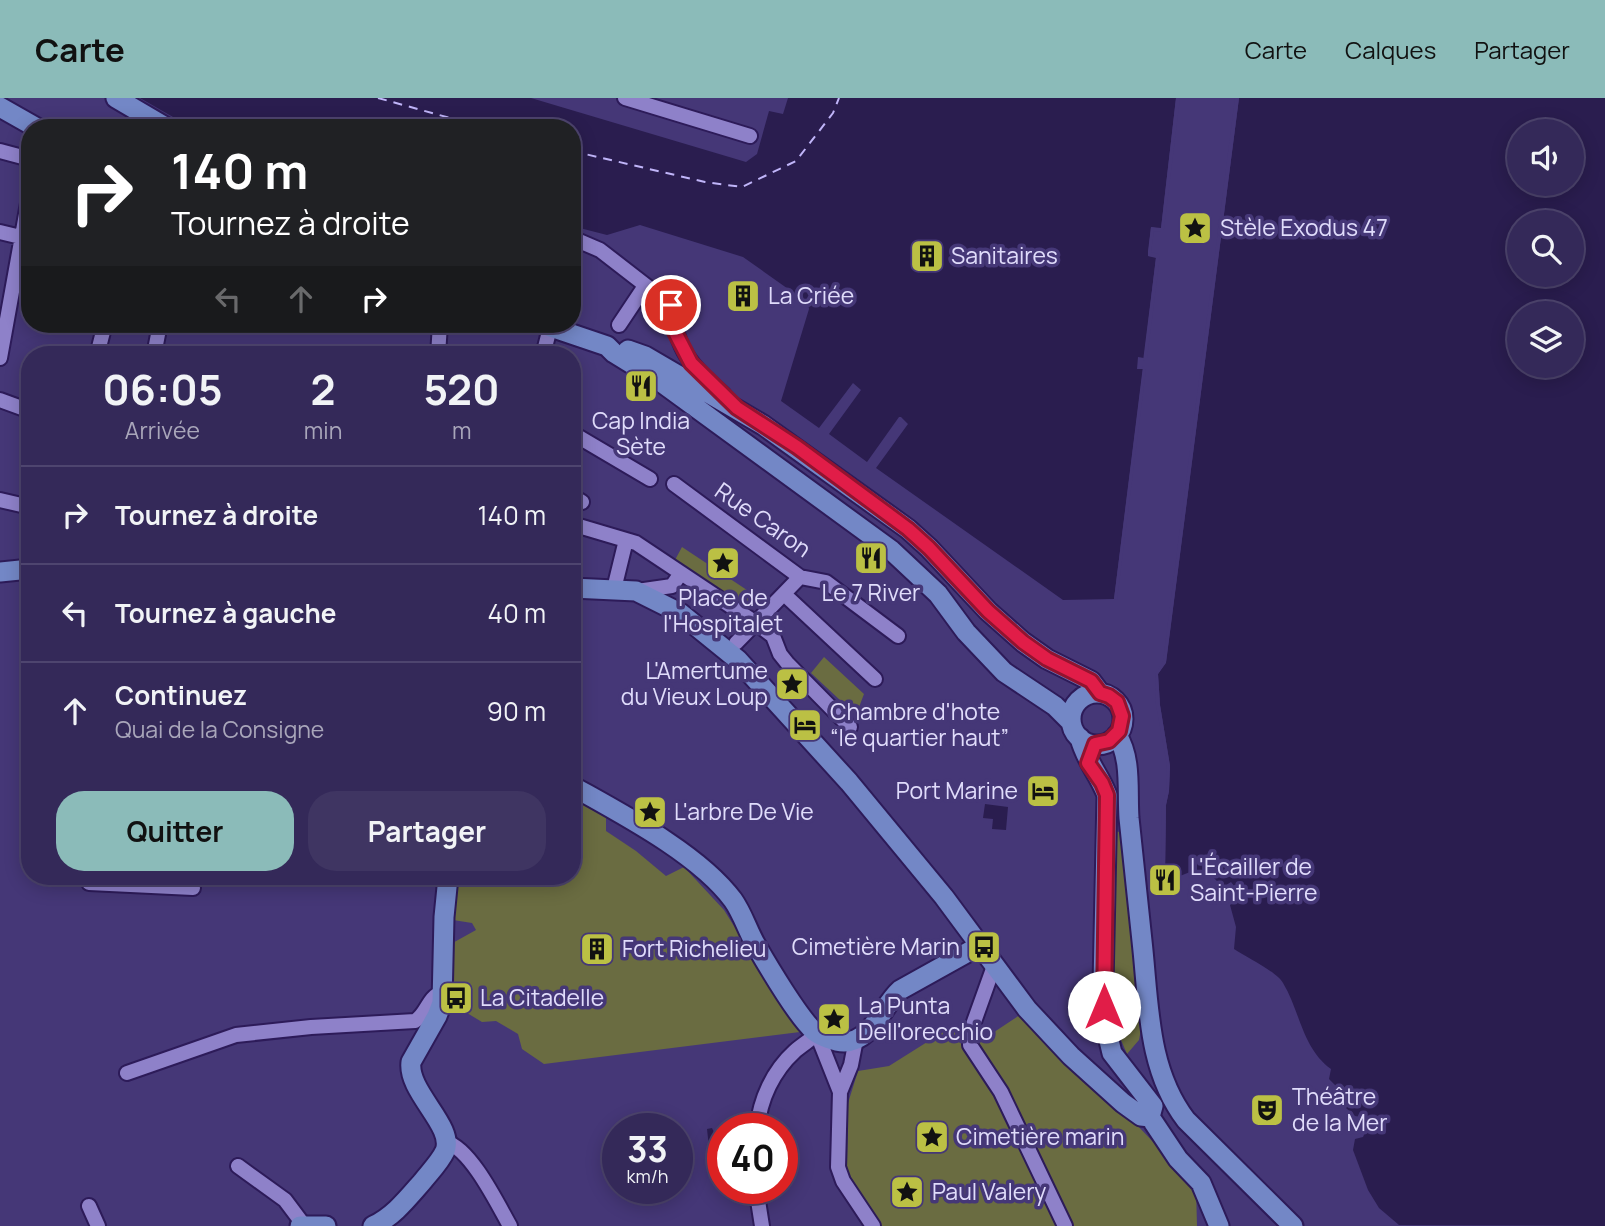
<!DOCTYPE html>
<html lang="fr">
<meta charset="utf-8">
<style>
:root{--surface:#342959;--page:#3f3562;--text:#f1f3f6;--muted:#a9a6ba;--line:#4e456f;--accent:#8bbbb9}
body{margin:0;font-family:Manrope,sans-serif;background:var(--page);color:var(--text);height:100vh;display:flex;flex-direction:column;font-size:26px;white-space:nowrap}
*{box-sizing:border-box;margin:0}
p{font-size:23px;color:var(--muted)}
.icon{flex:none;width:38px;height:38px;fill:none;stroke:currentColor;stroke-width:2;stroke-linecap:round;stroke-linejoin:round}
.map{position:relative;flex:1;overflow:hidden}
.drawer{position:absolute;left:21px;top:248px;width:560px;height:539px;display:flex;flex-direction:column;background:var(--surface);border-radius:28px;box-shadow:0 4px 18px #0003,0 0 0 2px var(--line)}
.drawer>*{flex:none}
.banner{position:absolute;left:21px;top:21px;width:560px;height:214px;border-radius:28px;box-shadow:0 4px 18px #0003,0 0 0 2px var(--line);background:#202124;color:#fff;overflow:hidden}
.controls{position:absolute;left:1507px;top:21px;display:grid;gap:14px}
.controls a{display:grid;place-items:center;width:77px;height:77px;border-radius:50%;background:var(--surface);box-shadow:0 4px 18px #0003,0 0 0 2px var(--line);font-size:35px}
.speed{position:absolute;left:602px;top:1015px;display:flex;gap:14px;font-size:35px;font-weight:700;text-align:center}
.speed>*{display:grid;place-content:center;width:91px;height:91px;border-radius:50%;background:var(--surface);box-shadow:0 4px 18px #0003,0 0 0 2px var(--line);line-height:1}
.speed small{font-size:18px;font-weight:400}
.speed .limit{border:10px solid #d22;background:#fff;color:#111}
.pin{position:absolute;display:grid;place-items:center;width:60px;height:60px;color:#fff;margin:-30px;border:4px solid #fff;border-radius:50%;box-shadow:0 2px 7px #0007}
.me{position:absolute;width:77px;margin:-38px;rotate:0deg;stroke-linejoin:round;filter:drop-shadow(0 0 5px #0008)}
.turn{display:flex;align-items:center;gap:24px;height:147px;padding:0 35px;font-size:32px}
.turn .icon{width:91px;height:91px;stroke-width:2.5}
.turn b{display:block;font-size:49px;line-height:60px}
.lanes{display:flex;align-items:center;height:66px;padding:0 35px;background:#0003;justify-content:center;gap:35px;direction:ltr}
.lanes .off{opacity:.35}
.eta{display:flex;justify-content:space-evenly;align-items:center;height:119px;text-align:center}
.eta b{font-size:42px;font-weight:700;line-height:49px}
.primary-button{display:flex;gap:14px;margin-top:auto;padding:14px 35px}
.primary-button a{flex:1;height:80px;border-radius:28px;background:var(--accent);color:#111;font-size:28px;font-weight:700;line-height:80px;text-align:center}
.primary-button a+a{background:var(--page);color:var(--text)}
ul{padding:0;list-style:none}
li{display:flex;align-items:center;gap:21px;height:98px;padding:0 35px;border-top:2px solid var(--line)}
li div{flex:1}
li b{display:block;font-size:26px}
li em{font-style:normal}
header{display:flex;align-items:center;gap:42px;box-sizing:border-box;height:98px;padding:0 35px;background:var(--accent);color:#111}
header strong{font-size:33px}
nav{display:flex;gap:38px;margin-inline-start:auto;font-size:24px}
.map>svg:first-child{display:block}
.green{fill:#6a6c41}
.water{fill:#2a1d4f;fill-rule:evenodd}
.pier{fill:#453777}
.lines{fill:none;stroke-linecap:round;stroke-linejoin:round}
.ferry{stroke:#c0b5f9;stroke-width:2;stroke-dasharray:9 7;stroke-linecap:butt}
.street-casing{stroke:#2d1b59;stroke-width:18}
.secondary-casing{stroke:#2d1b59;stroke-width:23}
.street{stroke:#8e81c9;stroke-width:14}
.secondary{stroke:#7387c6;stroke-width:19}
.route-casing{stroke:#92132f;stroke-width:18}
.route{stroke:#e11d48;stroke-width:12}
.labels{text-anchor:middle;stroke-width:7;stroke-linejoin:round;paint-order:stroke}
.poi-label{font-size:23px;fill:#e0dcfb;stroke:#453777;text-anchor:start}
.street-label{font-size:23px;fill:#e0dcfb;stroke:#453777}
</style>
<header>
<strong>Carte</strong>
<nav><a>Carte</a><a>Calques</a><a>Partager</a></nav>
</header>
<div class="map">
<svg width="1605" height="1128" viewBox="0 0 1605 1128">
<rect width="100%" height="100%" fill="#453777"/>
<path class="green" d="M682,449L759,500L751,512L675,462Z
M824,559L864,596L856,617L811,575Z
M572,700L606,716V733L636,753L666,778L684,769L724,812L800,934L544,966L522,951L518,936L496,923L482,924L467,915L449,875V847L476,832L472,825L453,822L458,779H572Z
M1113,732L1122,735L1142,926L1139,942L1127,956L1112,921L1116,768Z
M1023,915L1065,967L1136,1026L1196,1089L1197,1128H1071L976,946Z
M951,929L996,997L1058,1128H881L847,1073L848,1005L858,973L889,968Z"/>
<path class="water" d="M140,0H531L746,64L757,56L769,13L783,16L788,0H1176L1161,131L1151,129L1148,158L1156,159L1144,260L1138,259L1137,271H1143L1114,501L1063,502L876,370L908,326L901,319H899L867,364L829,336L861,292L853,285L819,330L781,303L809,211L808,205L743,159L640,127L607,137L572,128V30H212L173,19Z
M1239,0H1605V1128L1399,1127L1379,1110L1368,1092L1353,1052L1355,1041L1363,1039L1370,1024L1366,1020L1355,1018L1346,1010L1341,993L1329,981L1331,971C1302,950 1300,913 1283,885C1277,874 1246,859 1234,851L1236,829L1230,807L1242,798L1231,784L1223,789L1210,776L1203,778L1195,772L1180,778L1165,777L1166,707L1169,693L1170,668L1160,607L1158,576L1166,564ZM1519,33H1572V86H1519ZM1519,124H1572V177H1519ZM1519,215H1572V268H1519Z
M985,706L1008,709L1006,732L992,731L993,721L983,720Z
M712,1030L717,1041L723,1046V1057L710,1058L707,1031Z"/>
<path class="pier" d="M1176,0H1180L1164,131L1161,134L1154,133L1151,154L1158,156L1160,159L1147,260L1143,263L1156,160L1148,158V153L1151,129L1161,130Z
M1235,0H1239L1166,565L1158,576L1160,607L1170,668L1169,693L1166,707L1165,777L1161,776V766L1162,707L1166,692L1167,668L1156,607L1155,576L1163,563Z
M1143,268L1146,272L1117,502L1114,501Z"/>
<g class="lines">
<path class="ferry" d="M378,0L486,30
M572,53L705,84L742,89L796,63L833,15L839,0"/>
<g class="street-casing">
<path id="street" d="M625,0L750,38
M0,53L30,61
M0,134L29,141
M572,140L600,152L671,207C677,254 690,266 724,297
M619,227L645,188
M97,257L105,226
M154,257L160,226
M438,257L440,226
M543,257L551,226
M0,260L30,94
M0,302L30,313
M572,335L650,381
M674,386L800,479L826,484L898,538
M572,398L582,404
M0,402L30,409
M572,426L636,445L756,525L773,538L780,556L788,566L850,629
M614,491L626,442
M637,493L672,488L681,475
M784,496L875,581
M736,545L800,479
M89,779V785L193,790
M994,868L970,935V947L1001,994L1065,1128
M856,941L851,967L840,994L838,1069L843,1083L873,1128
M127,975L236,937L311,929L415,923C427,916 428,899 441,895
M757,1031C760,1001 773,973 795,953C802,947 810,942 817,936L840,994
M446,1044C471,1051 497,1105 510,1128
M238,1068L285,1102L303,1126
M756,1090L762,1128
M89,1108L98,1128"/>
</g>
<g class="secondary-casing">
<path id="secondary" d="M116,0L167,30
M0,9L37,30
M542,226L607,248L614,255L661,284L891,452L938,496L966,534L1004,574L1055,608L1071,624
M628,252L645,258L763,327L908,431L929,450L988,513L1023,544L1047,561L1091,583L1100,595
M0,474L30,471
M572,490L636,493L680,515L738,562L849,684L944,799L1027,911L1071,958L1123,1005L1141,1018L1150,1019L1178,1061L1201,1085L1219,1128
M1071 621a26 26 0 1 1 52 0a26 26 0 1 1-52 0Z
M1117,637C1132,661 1127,693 1129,720C1133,761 1138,802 1142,843C1149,905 1147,971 1186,1022L1293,1128
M1080,640C1086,663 1099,676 1107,697L1103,887L1105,926L1112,955L1153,1008L1150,1019
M572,688C622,716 699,756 733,802C743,816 748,834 757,849C768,868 799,920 814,933C820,938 835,944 844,944C872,944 882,908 900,892L979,848
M300,1128H326
M373,1128C393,1119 407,1101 422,1084C429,1075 440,1064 445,1053C455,1028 407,994 411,964L437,918L442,905L444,819L448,779"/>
</g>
<use href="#street" class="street"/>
<use href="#secondary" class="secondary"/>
</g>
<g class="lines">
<g class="route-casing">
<path id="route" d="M671,207L674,232L691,265L737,310L797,349L908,431L929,450L988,513L1023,544L1047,561L1091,583L1100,595L1109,598L1117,604L1122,618L1119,633L1109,643L1095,646L1088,665L1102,685L1107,697L1104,909"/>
</g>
<use href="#route" class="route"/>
</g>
<defs>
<g id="sight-square" transform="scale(1.75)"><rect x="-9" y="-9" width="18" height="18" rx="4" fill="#bbc044" stroke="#453777"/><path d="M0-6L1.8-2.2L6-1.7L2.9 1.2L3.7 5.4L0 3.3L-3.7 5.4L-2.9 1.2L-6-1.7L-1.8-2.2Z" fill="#111"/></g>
<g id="building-square" transform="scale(1.75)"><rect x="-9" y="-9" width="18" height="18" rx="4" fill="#bbc044" stroke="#453777"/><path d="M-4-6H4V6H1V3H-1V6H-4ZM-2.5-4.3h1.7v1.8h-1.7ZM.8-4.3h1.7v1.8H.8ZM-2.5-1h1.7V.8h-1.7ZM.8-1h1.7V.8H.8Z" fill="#111"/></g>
<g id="restaurant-square" transform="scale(1.75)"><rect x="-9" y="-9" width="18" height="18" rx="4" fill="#bbc044" stroke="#453777"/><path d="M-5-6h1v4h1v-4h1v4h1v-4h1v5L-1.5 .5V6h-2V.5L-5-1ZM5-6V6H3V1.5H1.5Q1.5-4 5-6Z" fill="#111"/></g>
<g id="hotel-square" transform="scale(1.75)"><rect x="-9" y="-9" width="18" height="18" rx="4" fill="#bbc044" stroke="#453777"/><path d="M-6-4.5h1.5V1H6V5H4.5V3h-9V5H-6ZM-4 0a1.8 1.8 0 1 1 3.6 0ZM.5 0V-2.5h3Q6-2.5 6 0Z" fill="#111"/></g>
<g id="bus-square" transform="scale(1.75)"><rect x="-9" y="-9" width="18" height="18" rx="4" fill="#bbc044" stroke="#453777"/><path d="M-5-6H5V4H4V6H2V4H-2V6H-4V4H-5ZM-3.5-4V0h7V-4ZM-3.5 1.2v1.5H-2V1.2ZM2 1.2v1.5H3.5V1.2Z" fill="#111"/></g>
<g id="theatre-square" transform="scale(1.75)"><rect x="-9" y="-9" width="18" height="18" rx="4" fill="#bbc044" stroke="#453777"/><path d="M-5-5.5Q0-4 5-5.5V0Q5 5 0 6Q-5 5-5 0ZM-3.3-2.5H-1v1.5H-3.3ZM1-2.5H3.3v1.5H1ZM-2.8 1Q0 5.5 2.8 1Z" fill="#111"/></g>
</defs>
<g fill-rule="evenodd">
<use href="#sight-square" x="1195" y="130"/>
<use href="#building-square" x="927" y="158"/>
<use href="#building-square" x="743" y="198"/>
<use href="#restaurant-square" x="641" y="288"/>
<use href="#restaurant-square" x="871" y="460"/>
<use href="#sight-square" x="723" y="465"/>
<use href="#sight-square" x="792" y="586"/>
<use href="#hotel-square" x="805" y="627"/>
<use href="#hotel-square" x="1043" y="693"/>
<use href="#sight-square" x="650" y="714"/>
<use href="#restaurant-square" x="1165" y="782"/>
<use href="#bus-square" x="984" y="849"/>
<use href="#building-square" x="597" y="851"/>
<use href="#bus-square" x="456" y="900"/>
<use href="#sight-square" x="834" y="921"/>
<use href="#theatre-square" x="1267" y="1012"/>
<use href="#sight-square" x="932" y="1039"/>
<use href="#sight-square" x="907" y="1094"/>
</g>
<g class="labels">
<g class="poi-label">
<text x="1220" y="138">Stèle Exodus 47</text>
<text x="951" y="166">Sanitaires</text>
<text x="768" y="206">La Criée</text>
<text x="641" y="331" text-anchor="middle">Cap India<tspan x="641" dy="26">Sète</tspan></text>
<text x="871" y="503" text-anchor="middle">Le 7 River</text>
<text x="723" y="508" text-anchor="middle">Place de<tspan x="723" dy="26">l'Hospitalet</tspan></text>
<text x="768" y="581" text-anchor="end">L'Amertume<tspan x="768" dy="26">du Vieux Loup</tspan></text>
<text x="830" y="622">Chambre d'hote<tspan x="830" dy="26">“le quartier haut”</tspan></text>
<text x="1018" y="701" text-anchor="end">Port Marine</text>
<text x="674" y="722">L'arbre De Vie</text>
<text x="1190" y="777">L'Écailler de<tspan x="1190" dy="26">Saint-Pierre</tspan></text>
<text x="960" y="857" text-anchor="end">Cimetière Marin</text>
<text x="622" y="859">Fort Richelieu</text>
<text x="480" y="908">La Citadelle</text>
<text x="858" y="916">La Punta<tspan x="858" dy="26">Dell'orecchio</tspan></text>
<text x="1292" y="1007">Théâtre<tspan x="1292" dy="26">de la Mer</tspan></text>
<text x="956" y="1047">Cimetière marin</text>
<text x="932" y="1102">Paul Valery</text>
</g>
<g class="street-label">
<text transform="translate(763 422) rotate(35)" y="8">Rue Caron</text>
</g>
</g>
</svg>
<div class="controls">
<a><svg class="icon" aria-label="sound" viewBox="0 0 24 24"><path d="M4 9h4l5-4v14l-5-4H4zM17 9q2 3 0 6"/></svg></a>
<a><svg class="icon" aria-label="search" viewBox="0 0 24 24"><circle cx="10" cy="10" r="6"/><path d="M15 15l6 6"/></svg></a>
<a><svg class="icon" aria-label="layers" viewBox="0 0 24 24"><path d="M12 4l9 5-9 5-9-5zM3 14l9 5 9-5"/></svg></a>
</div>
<div class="speed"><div>33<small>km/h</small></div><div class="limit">40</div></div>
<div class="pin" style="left:671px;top:207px;background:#d93025"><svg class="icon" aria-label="arrive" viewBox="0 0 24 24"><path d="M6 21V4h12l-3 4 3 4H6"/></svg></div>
<svg class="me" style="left:1104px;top:909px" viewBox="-20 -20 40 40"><circle r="19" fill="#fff"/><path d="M0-13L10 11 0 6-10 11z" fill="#e11d48"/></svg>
<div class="banner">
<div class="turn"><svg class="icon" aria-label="right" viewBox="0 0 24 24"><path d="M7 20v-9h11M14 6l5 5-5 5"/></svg><div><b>140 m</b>Tournez à droite</div></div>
<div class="lanes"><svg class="icon off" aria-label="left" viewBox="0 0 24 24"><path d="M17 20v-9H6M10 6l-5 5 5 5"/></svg><svg class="icon off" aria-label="ahead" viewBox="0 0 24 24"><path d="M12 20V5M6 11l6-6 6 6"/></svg><svg class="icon" aria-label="right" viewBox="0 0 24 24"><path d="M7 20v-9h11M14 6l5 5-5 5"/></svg></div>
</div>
<section class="drawer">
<div class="eta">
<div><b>06:05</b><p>Arrivée</p></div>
<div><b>2</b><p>min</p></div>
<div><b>520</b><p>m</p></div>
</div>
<ul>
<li><svg class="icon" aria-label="right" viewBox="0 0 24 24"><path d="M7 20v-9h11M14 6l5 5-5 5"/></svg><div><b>Tournez à droite</b></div><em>140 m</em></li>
<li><svg class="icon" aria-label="left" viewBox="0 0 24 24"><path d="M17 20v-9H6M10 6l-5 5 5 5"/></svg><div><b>Tournez à gauche</b></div><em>40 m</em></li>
<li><svg class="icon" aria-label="ahead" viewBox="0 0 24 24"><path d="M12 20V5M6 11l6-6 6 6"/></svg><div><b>Continuez</b><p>Quai de la Consigne</p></div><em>90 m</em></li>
</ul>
<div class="primary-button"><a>Quitter</a><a>Partager</a></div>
</section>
</div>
